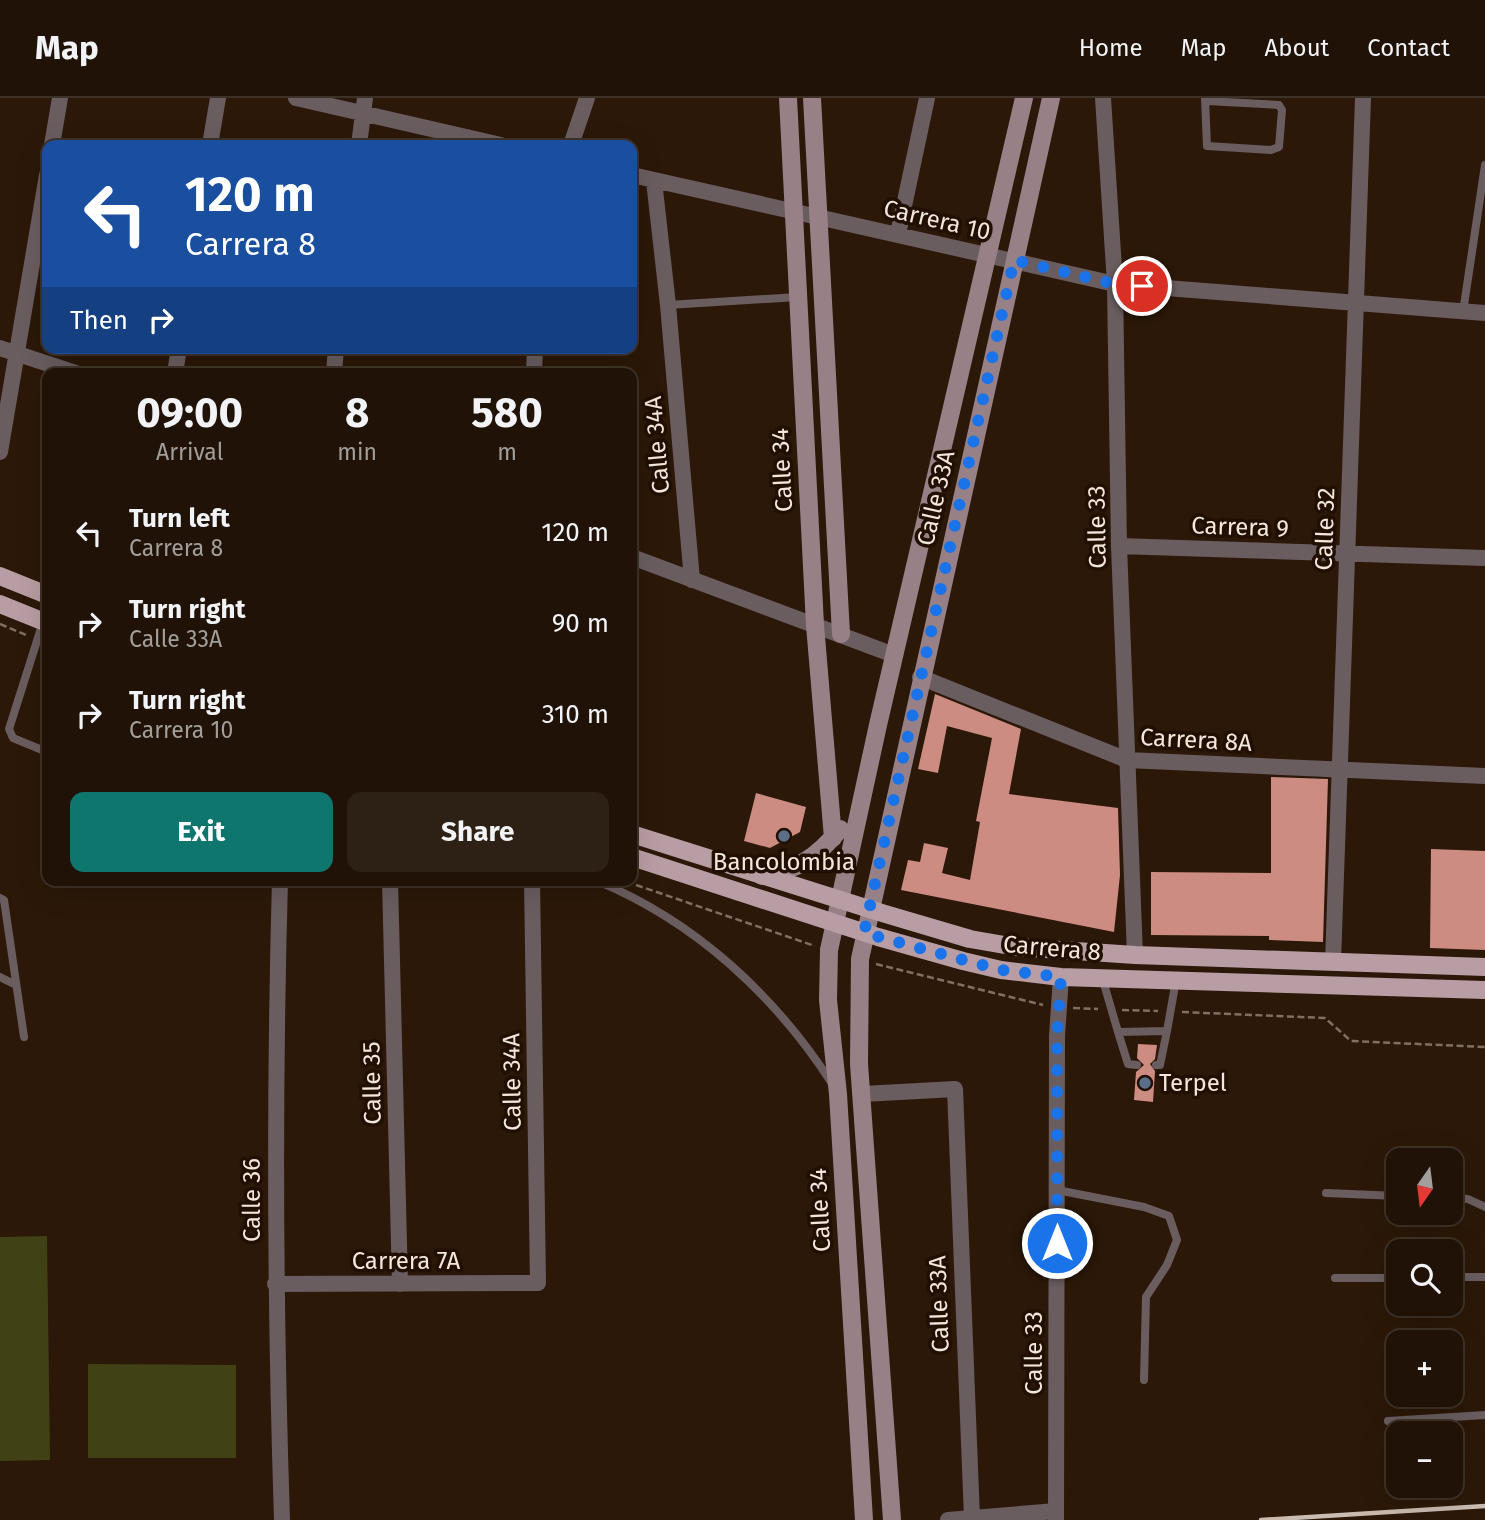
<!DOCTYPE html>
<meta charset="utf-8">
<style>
:root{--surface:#201206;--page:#2d2014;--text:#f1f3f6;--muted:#a29e9b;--line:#3d3228;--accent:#0f766e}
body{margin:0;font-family:"Fira Sans",sans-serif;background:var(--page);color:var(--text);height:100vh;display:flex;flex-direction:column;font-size:26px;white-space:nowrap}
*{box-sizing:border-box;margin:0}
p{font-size:23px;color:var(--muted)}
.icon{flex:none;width:38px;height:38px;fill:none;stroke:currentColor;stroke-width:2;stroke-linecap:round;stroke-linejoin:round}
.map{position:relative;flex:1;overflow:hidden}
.side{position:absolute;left:42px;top:270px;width:595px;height:518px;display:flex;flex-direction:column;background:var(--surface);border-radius:14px;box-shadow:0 7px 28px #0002,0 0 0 2px var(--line)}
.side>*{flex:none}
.banner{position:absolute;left:42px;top:42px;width:595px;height:214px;border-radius:14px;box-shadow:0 7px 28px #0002,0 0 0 2px var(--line);background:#1a4fa0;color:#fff;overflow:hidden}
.needle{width:46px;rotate:194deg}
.buttons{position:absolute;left:1386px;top:1050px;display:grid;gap:14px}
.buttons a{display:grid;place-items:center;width:77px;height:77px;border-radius:14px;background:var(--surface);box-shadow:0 7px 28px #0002,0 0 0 2px var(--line);font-size:35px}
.pin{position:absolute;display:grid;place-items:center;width:60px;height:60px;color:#fff;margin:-30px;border:4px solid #fff;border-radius:50%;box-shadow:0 2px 7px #0007}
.me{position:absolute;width:77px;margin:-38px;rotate:0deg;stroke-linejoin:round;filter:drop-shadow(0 0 5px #0008)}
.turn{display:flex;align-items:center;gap:24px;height:147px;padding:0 28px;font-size:32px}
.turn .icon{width:91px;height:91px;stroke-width:2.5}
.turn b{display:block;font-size:49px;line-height:60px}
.then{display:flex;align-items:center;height:66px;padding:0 28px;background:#0003;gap:14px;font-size:26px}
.eta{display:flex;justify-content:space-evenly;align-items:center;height:119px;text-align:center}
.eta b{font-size:42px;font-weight:700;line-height:49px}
.primary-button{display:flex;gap:14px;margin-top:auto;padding:14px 28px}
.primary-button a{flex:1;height:80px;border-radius:14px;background:var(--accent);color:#fff;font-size:28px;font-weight:700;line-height:80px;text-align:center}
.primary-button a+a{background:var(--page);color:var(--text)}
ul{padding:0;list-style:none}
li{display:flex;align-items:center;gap:21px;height:91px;padding:0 28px}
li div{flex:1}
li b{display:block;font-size:26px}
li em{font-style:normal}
header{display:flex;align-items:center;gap:42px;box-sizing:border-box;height:98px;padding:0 35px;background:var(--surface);border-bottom:2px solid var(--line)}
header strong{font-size:33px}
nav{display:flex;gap:38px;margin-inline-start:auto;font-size:24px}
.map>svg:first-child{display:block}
.green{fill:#404215}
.building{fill:#cc8c82}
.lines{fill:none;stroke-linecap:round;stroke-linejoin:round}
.path{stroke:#817062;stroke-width:2.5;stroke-dasharray:7 3.5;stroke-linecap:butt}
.lane{stroke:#6a5d60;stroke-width:8}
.street{stroke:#6a5d60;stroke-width:16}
.secondary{stroke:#978187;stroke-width:18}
.primary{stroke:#b99da4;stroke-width:18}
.rail{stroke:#cabbb0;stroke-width:4.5}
.route{stroke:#1a73e8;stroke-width:12;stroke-dasharray:0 21.6}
.service-dot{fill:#5c6f8a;stroke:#210f02;stroke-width:2.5}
.labels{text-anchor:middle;stroke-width:7;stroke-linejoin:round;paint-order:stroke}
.street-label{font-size:24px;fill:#f4e6dc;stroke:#210f02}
.poi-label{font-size:24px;fill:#f4e6dc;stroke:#210f02}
</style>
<header>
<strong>Map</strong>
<nav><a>Home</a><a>Map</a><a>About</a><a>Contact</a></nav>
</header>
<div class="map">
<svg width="1485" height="1422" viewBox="0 0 1485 1422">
<rect width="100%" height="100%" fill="#2b1808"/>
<path class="green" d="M47,1138L50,1362L0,1363V1139Z
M88,1266L236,1267V1360H88Z"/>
<path class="building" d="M935,596L1021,631L1009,696L1118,710L1120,777L1114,834L901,792L908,762L920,764L924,745L948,750L942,775L970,782L980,724L976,723L992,640L947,628L938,675L918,671Z
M1271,679L1328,681L1323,844L1269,842V838L1151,837V774L1271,775Z
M756,695L806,709L800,734L770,750L744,743Z
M1431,751L1485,753V852L1430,850Z
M1138,946L1157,947L1155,961L1150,966L1155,973L1153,1004L1134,1002L1136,974L1144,967L1137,960Z"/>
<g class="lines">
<path class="path" d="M0,526L26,537
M636,787L815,848
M876,866L1043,907
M1073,910L1098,911
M1122,912L1158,913
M1182,914L1325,920L1351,943L1485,949"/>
<path class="lane" d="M1205,0L1207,48L1271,52L1279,49L1282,12L1279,7L1207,3
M668,207L798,199
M1463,214L1485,67
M43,524L9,631L13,640L47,654
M595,782C695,823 775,897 833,987
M0,800L4,802L24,939
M0,879L16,887
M1102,879L1118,934L1167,933L1176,882
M1118,934L1128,966L1137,967
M1156,967H1160L1167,933
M1057,1092L1144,1109L1169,1118L1177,1142L1167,1167L1146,1199L1144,1282
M1326,1095L1398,1098
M1451,1100L1468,1101L1485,1109
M1451,1179H1485
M1335,1180H1398
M1388,1323L1485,1317"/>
<path class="street" d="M296,0L501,47
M1103,0L1115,186L1119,448L1135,857
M52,47L60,0
M210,47L218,0
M359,47L365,0
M571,47L587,0
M632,77L1115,186L1485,215
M654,83L668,207L692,482
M898,136L927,0
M0,250L76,275
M175,275L179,250
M334,275L336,250
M534,275L535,250
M0,354L47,77
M1119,448L1485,460
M632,459L894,557
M920,579L1127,662L1485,678
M280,782C274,996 275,1208 282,1422
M390,782L400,1186
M1333,864L1363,0
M863,996L955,991L972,1420
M275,1186L538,1185L532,782
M948,1422L1056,1413
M1056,1422L1057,938L1061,879"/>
<path class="secondary" d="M788,0L815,527L833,740
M812,0L841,536
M762,778C797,773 818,758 840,731
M864,1422L838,996L828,902L829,852L878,627L1024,0
M892,1422L859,966L860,861L1051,0"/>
<path class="primary" d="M0,478L47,497
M0,506L47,525
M632,736L882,815L970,841L1016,849L1135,857L1485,869
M632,759L878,839L963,863L1001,872L1061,879L1485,892"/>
<path class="rail" d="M1261,1422L1485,1408"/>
</g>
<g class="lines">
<path class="route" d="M1057,1145V938L1061,879L1001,872L864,835L1014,162L1115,186L1142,188"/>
</g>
<g class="service-dot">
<circle cx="784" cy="738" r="7"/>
<circle cx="1145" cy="985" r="7"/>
</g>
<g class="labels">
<g class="street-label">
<text transform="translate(937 122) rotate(13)" y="8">Carrera 10</text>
<text transform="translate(657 347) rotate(-95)" y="8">Calle 34A</text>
<text transform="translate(782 372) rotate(-93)" y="8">Calle 34</text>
<text transform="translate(936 400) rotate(-77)" y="8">Calle 33A</text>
<text transform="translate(1097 429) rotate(-91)" y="8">Calle 33</text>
<text transform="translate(1240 429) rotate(2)" y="8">Carrera 9</text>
<text transform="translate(1325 431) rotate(-88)" y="8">Calle 32</text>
<text transform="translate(1196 642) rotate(3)" y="8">Carrera 8A</text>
<text transform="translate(1052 850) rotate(5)" y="8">Carrera 8</text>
<text transform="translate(512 984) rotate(-91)" y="8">Calle 34A</text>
<text transform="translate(372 985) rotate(-91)" y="8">Calle 35</text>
<text transform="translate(252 1102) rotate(-90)" y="8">Calle 36</text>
<text transform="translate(820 1112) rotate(-93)" y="8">Calle 34</text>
<text x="406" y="1171">Carrera 7A</text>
<text transform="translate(939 1206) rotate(-92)" y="8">Calle 33A</text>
<text transform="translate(1034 1255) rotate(-90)" y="8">Calle 33</text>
</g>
<g class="poi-label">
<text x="784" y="772">Bancolombia</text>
<text x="1159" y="993" text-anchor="start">Terpel</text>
</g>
</g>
</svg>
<div class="buttons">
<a><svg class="needle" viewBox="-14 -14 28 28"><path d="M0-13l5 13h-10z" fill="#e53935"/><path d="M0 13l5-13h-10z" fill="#a29e9b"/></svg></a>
<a><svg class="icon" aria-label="search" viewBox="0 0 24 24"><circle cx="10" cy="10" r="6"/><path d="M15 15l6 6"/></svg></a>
<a>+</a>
<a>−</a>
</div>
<div class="pin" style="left:1142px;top:188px;background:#d93025"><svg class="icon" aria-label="arrive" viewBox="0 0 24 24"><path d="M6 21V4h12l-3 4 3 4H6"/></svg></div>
<svg class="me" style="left:1057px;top:1145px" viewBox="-20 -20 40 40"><circle r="17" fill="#1a73e8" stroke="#fff" stroke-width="3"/><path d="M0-11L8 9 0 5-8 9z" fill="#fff"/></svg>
<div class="banner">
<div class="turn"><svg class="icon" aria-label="left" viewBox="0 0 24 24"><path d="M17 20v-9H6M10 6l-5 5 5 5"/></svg><div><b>120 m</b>Carrera 8</div></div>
<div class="then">Then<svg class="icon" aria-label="right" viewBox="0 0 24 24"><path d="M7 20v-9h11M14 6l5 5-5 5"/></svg></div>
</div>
<section class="side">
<div class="eta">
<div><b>09:00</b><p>Arrival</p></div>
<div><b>8</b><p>min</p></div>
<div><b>580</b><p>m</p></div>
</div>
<ul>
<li><svg class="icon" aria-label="left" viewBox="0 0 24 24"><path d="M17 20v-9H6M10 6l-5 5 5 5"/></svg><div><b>Turn left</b><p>Carrera 8</p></div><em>120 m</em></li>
<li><svg class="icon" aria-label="right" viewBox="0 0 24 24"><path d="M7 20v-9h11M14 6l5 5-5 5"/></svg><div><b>Turn right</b><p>Calle 33A</p></div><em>90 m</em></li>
<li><svg class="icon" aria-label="right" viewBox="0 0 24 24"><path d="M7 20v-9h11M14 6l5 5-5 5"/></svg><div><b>Turn right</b><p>Carrera 10</p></div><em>310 m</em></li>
</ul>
<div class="primary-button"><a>Exit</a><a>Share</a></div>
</section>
</div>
